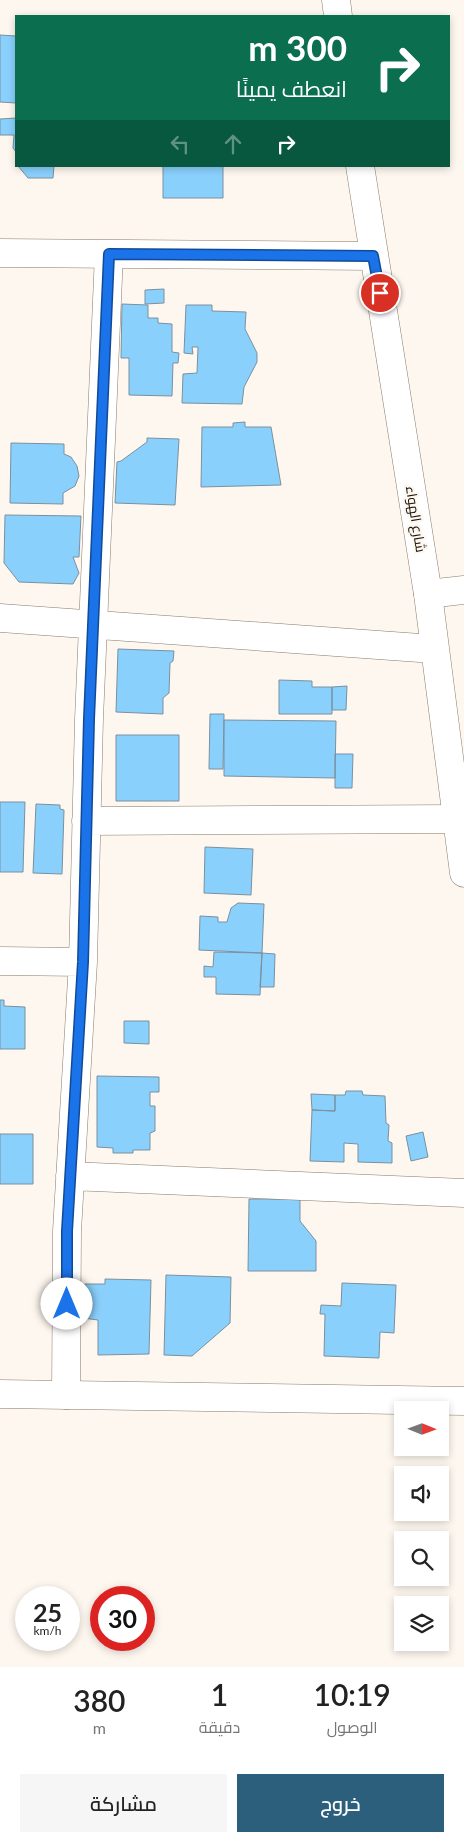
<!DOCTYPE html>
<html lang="ar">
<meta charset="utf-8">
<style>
:root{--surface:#fff;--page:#f6f6f6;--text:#222;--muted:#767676;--accent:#2c5f7c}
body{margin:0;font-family:Lato,Cairo,sans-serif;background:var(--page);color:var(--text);direction:rtl;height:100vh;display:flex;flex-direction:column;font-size:19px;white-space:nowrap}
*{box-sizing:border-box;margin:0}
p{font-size:16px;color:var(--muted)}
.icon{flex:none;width:28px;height:28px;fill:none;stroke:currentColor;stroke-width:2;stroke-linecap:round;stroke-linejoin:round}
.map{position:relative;height:1667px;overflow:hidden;direction:ltr}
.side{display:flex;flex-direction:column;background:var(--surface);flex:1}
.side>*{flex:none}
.banner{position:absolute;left:15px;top:15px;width:435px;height:152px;border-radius:0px;box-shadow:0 2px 8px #0003;direction:rtl;background:#0b6e4f;color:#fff;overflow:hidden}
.needle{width:32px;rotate:91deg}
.controls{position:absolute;left:394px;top:1401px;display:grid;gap:10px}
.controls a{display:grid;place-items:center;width:55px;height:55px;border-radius:0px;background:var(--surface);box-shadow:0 2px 8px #0003;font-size:25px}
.speed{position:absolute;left:15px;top:1586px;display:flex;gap:10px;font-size:25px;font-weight:700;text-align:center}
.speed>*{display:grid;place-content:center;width:65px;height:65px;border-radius:50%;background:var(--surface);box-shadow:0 2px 8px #0003;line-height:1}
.speed small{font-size:12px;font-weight:400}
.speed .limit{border:8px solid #d22;background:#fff;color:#111}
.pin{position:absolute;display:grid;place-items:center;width:42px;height:42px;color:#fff;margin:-21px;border:2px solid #fff;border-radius:50%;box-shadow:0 1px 5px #0007}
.me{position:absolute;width:55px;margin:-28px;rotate:0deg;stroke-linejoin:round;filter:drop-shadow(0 0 4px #0008)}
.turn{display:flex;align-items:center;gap:18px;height:105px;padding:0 20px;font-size:22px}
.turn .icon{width:65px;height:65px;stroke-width:2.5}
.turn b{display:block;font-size:35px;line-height:42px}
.lanes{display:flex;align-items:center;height:48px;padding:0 20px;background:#0003;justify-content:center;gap:25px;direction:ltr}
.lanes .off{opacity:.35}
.eta{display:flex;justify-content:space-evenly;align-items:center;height:85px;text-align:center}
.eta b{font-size:30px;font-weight:600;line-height:35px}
.cta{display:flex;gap:10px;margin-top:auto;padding:10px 20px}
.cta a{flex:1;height:58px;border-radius:0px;background:var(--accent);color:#fff;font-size:20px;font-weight:600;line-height:58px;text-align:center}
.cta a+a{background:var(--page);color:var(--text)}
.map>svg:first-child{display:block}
.building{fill:#8ad0fc;stroke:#7b909e}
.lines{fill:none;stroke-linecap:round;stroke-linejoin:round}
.street-casing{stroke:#897b69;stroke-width:29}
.secondary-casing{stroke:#897b69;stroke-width:29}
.street{stroke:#fff;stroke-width:28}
.secondary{stroke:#fff;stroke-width:28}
.route-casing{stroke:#114b97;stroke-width:12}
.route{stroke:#1a73e8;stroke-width:9}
.labels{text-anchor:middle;stroke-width:4.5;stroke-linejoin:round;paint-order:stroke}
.street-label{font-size:14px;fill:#19140d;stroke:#fef7ef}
</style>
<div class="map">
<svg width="464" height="1667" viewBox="0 0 464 1667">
<rect width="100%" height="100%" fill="#fef7ef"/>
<path class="building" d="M0,35L16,36V103L0,102Z
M16,118V152L13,148L14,135H0V119Z
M18,166H54L53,178H28Z
M163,166H223V198H163Z
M164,289V303L145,304V290Z
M122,304L148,305V318H158V323L172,324V352L179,353L178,363H173L172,396L129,395V358H121Z
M186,305H212V311L246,312L245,329L257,353V362L244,387L242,404L182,403L183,374L197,373L198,347H192L193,354L184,353Z
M245,422V427H271L281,485L201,487L202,427H233V423Z
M147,438L179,439L175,505L115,503L117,462L121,461L147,442Z
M11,443L64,444V454L71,457L77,466L79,476L75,486L63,493V504L10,503Z
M5,515L81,516L79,557H73L79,573L73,584L19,582L4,563Z
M118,649L174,651L173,661L170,663L169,693L163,698V714L116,712Z
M279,680L312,681V687H332V714H279Z
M347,686L346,710H332V687Z
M210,714H224L223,769H209Z
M224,720L336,721L335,778L224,776Z
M116,735H179V801H116Z
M335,754H353L352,788H335Z
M0,802H25L23,872H0Z
M36,804L60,805V809L64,810L62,874L33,873Z
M205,847L253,849L251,895L204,893Z
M238,903L264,904L262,953L199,950L200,916L218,917V922H227L231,908Z
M214,952L262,953L260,995L216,994V977H204V966L213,967Z
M262,953L275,954L274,987H260Z
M0,1000H4V1006L25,1007V1049H0Z
M124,1021H149V1044L124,1043Z
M97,1076L159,1077V1092H150V1106H155V1131L150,1133V1150H133V1153H113V1148L97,1147Z
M346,1091H362L363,1095L385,1096L386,1123L389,1125L388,1141L392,1143V1163L358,1162V1144L344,1143V1162L310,1161L312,1110L335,1111V1095H345Z
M311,1094L335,1095V1111L312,1110Z
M423,1132L428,1157L411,1161L406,1136Z
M0,1134H33V1184H0Z
M249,1199H300V1221L316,1241V1271H248Z
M166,1275L231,1277L230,1323L192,1356L164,1355Z
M105,1279L151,1280L149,1354L98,1355V1320L83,1318L85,1284H105Z
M342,1283L396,1285L394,1333L380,1332L379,1358L324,1356L325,1314H320L321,1305L341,1306Z"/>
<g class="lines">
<g class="street-casing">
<path id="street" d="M0,253L373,256
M428,594L464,590
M0,618L434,649
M86,821L456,819
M0,961L83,962
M70,1176L464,1193
M66,1395L67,1231L83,962L89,719L109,254"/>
</g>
<g class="secondary-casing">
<path id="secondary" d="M336,0L338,16
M360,166L428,594L464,873
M0,1394L464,1401"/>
</g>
<use href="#street" class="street"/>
<use href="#secondary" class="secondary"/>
</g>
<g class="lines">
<g class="route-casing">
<path id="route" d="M67,1304V1231L83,962L89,719L109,254L373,256L380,293"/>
</g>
<use href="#route" class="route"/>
</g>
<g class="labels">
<g class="street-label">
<text transform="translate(416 519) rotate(81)" y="5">شارع الهواء</text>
</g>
</g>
</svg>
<div class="controls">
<a><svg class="needle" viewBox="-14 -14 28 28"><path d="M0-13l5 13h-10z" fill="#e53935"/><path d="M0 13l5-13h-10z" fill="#767676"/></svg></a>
<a><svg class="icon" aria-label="sound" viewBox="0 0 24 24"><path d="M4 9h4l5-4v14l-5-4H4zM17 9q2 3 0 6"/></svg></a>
<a><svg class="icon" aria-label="search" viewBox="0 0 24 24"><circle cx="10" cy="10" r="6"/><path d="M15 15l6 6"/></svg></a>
<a><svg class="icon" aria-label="layers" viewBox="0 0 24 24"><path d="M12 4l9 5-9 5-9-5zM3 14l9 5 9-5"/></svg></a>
</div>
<div class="speed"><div>25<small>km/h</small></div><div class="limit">30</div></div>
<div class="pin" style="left:380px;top:293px;background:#d93025"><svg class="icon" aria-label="arrive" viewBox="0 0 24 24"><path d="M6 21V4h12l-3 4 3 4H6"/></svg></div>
<svg class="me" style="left:67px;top:1304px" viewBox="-20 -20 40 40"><circle r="19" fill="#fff"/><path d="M0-13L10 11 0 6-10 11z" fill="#1a73e8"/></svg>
<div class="banner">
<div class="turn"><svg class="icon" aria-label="right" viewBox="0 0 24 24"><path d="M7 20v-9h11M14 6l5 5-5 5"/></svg><div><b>300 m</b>انعطف يمينًا</div></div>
<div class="lanes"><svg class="icon off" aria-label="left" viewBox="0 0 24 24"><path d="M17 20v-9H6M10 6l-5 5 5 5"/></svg><svg class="icon off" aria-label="ahead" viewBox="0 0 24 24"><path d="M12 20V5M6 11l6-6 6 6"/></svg><svg class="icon" aria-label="right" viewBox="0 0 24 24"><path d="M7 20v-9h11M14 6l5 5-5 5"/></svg></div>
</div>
</div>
<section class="side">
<div class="eta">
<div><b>10:19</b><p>الوصول</p></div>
<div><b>1</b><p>دقيقة</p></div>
<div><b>380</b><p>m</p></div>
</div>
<div class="cta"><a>خروج</a><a>مشاركة</a></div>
</section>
